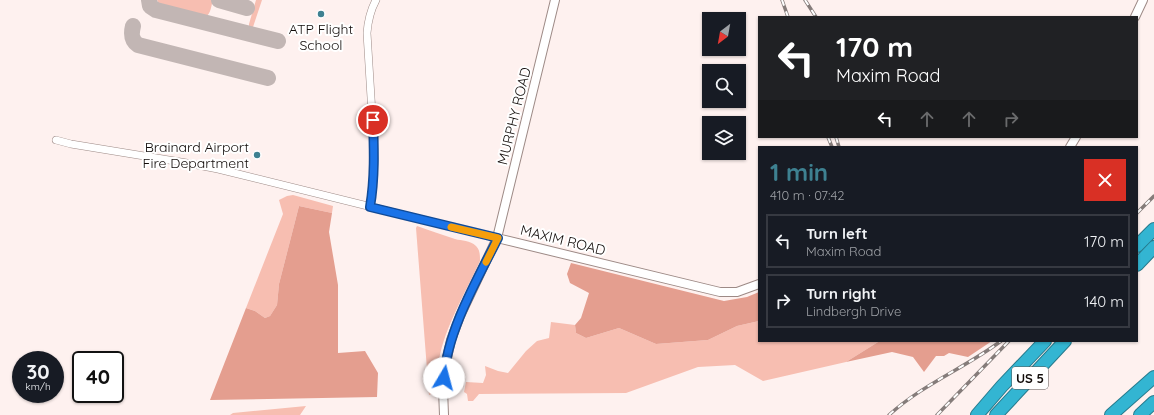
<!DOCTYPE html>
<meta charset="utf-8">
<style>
:root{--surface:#171b24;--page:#242831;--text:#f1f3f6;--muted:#9ea1a6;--line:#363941;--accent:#3e8191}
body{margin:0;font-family:Quicksand,sans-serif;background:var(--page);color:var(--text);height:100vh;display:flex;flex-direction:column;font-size:15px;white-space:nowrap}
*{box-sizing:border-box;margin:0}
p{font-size:13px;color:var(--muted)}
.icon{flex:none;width:22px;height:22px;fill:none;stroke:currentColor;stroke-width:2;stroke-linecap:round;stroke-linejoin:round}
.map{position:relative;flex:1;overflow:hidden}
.side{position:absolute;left:758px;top:146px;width:380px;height:196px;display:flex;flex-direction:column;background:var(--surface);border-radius:0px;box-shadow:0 1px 3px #0004}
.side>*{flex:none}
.banner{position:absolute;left:758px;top:16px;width:380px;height:122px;border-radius:0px;box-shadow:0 1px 3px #0004;background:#202124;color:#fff;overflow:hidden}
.needle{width:26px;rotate:211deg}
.buttons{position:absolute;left:702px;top:12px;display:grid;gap:8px}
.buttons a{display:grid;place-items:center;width:44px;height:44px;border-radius:0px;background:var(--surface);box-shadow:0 1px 3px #0004;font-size:20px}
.speed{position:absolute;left:12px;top:351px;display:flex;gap:8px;font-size:20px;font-weight:700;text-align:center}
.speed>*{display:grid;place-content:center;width:52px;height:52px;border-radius:50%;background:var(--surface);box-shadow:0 1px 3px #0004;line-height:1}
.speed small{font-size:10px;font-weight:400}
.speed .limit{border:2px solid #111;border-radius:6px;background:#fff;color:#111}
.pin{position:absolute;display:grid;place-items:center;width:34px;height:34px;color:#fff;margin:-17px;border:2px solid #fff;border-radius:50%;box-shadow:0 1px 4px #0007}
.me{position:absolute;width:44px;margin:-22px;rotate:8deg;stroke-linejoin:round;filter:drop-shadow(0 0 3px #0008)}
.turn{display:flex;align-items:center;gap:14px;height:84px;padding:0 12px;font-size:18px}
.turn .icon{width:52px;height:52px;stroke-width:2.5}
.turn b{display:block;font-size:28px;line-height:34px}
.lanes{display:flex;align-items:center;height:38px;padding:0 12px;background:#0003;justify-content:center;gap:20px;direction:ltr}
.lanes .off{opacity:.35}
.round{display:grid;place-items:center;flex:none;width:42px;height:42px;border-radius:0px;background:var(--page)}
.head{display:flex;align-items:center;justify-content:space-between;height:68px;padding:0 12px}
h1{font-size:24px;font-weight:700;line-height:30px;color:var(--accent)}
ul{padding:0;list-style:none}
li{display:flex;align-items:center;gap:12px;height:54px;margin:0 8px 6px;padding:0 4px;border:2px solid var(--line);border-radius:0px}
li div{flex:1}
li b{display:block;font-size:15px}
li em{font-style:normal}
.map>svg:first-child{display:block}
.green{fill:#f7beb1}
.forest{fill:#e49e8f}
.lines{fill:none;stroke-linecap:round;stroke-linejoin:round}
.taxiway{stroke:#c2b6b4;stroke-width:16}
.minor-casing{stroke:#9d8a86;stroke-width:8}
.tertiary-casing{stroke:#9d8a86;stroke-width:10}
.motorway-casing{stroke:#277a8c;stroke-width:14}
.minor{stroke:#fff;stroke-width:7}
.tertiary{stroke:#fff;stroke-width:8}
.motorway{stroke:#33b5d2;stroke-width:12}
.rail-casing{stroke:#857c7a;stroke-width:3.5}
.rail{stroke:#fff;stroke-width:2;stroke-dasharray:6;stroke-linecap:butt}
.route-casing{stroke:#114b97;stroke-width:10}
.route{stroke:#1a73e8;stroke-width:7}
.slow{stroke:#f59e0b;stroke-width:7}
.poi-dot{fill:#3e8191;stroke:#fff;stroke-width:1.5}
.labels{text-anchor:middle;stroke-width:4;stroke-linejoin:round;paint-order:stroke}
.shield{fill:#fff;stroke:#585453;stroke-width:1}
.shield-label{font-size:13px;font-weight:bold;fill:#110b09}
.poi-label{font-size:14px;fill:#110b09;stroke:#fff}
.street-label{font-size:14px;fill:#110b09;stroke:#fff}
</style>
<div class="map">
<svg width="1154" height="415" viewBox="0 0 1154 415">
<rect width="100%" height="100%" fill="#fef1ef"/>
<path class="green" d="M157,0H213C211,6 211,14 205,17L164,7L160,5Z
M256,0H262L253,27L251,28L249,27V24Z
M293,195L333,206L332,213L299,206L279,284L277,305L270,316L265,318L255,311L246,308L283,214L279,200L287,196Z
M417,226C429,230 442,235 455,239C462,241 470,240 476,246C480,250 480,255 480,261C466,292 445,326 439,360C437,370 437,380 437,390L435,393L429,395L416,228Z
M759,321V341H883L878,342L846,362L763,381L735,365L698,367L626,393L479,394L473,401H468L467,394L464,392L466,382L483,383L486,375L485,366L498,371L508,373L526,351L537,341L549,338L551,322L575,325L576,333L586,338L619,328L656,344L708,340L737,326Z
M306,406L300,415H230L233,413Z"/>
<path class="forest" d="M299,206L332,213L329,232L338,285V353L365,351L378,373L377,397L210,400L246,308L255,311L265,318L270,316L277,305L279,284Z
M571,263L724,301L747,297L759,292V321L737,326L708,340L656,344L619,328L586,338L576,333L575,325L581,318L589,293L570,283L567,274Z
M883,341H992L968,357L949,353L944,356H936L924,372L913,357L892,352L846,362L878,342Z"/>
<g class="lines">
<path class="taxiway" d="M149,0L150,6L156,10L278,41
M219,0L247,8
M133,26C131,34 131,40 138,45L268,78"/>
<g class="minor-casing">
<path id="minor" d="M56,140L71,144L187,163L218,169L497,238
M370,207L374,176V146L367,33C368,20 370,11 376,0"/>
</g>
<g class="tertiary-casing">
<path id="tertiary" d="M1135,17L1143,0
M1070,147L1076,137
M497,238L720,292H737L759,284
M444,415L443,389L445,367L451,340L460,316L497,238L555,0"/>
</g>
<g class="motorway-casing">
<path id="motorway" d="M1137,246L1154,229
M1137,265L1154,247
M977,415L1002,386L1045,341
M996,415L1065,341
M1111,415L1154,377
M1140,415L1154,402"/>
</g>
<use href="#minor" class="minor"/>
<use href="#tertiary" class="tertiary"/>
<use href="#motorway" class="motorway"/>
<g class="rail-casing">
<path id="rail" d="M782,0L788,17
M805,0L816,17
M828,137L832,147
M836,137L839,147
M1137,213L1154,196
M889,415C923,384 965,368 1001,341
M937,415L1009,341"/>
</g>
<use href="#rail" class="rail"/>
</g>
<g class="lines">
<g class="route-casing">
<path id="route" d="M373,120C374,149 375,178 370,207L498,238C477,280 447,331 444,378"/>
</g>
<use href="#route" class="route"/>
<path class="slow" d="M451,227L498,238L486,262"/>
</g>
<g class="poi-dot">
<circle cx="321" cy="14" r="4"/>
<circle cx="257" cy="155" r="4"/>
</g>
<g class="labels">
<rect class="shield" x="1012" y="367" width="36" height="22" rx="3"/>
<g class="shield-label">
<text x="1030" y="383">US 5</text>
</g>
<g class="poi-label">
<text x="321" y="34">ATP Flight<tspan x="321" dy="16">School</tspan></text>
<text x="249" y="152" text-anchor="end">Brainard Airport<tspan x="249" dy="16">Fire Department</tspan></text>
</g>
<g class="street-label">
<text transform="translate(514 116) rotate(-76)" y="5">MURPHY ROAD</text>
<text transform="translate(563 240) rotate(14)" y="5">MAXIM ROAD</text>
</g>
</g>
</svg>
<div class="buttons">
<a><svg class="needle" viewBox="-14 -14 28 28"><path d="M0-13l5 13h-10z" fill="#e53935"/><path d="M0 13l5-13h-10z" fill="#9ea1a6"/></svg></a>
<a><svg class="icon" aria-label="search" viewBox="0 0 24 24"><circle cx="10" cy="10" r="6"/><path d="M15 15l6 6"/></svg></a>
<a><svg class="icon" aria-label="layers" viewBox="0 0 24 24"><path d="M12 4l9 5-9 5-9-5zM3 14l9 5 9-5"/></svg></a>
</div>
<div class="speed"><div>30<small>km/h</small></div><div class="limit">40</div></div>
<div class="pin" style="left:373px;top:120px;background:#d93025"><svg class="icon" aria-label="arrive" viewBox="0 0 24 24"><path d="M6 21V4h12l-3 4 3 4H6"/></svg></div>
<svg class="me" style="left:444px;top:378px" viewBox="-20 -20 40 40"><circle r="19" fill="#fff"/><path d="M0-13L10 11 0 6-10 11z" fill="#1a73e8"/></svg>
<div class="banner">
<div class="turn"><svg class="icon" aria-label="left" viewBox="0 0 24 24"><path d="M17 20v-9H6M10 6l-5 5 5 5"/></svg><div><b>170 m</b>Maxim Road</div></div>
<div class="lanes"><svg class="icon" aria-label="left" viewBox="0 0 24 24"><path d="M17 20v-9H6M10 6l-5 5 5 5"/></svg><svg class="icon off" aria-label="ahead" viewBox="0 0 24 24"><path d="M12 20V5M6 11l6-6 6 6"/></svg><svg class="icon off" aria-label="ahead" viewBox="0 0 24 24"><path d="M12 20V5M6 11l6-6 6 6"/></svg><svg class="icon off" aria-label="right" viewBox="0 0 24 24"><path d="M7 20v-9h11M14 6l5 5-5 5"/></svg></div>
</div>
<section class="side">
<div class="head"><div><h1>1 min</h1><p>410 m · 07:42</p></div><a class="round" style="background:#d93025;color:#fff"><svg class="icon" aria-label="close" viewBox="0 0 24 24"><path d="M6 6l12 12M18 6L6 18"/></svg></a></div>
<ul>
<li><svg class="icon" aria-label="left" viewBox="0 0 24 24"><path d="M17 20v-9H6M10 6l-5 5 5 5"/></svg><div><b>Turn left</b><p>Maxim Road</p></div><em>170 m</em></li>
<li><svg class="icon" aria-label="right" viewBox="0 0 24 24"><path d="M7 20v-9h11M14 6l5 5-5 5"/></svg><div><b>Turn right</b><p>Lindbergh Drive</p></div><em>140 m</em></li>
</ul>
</section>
</div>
